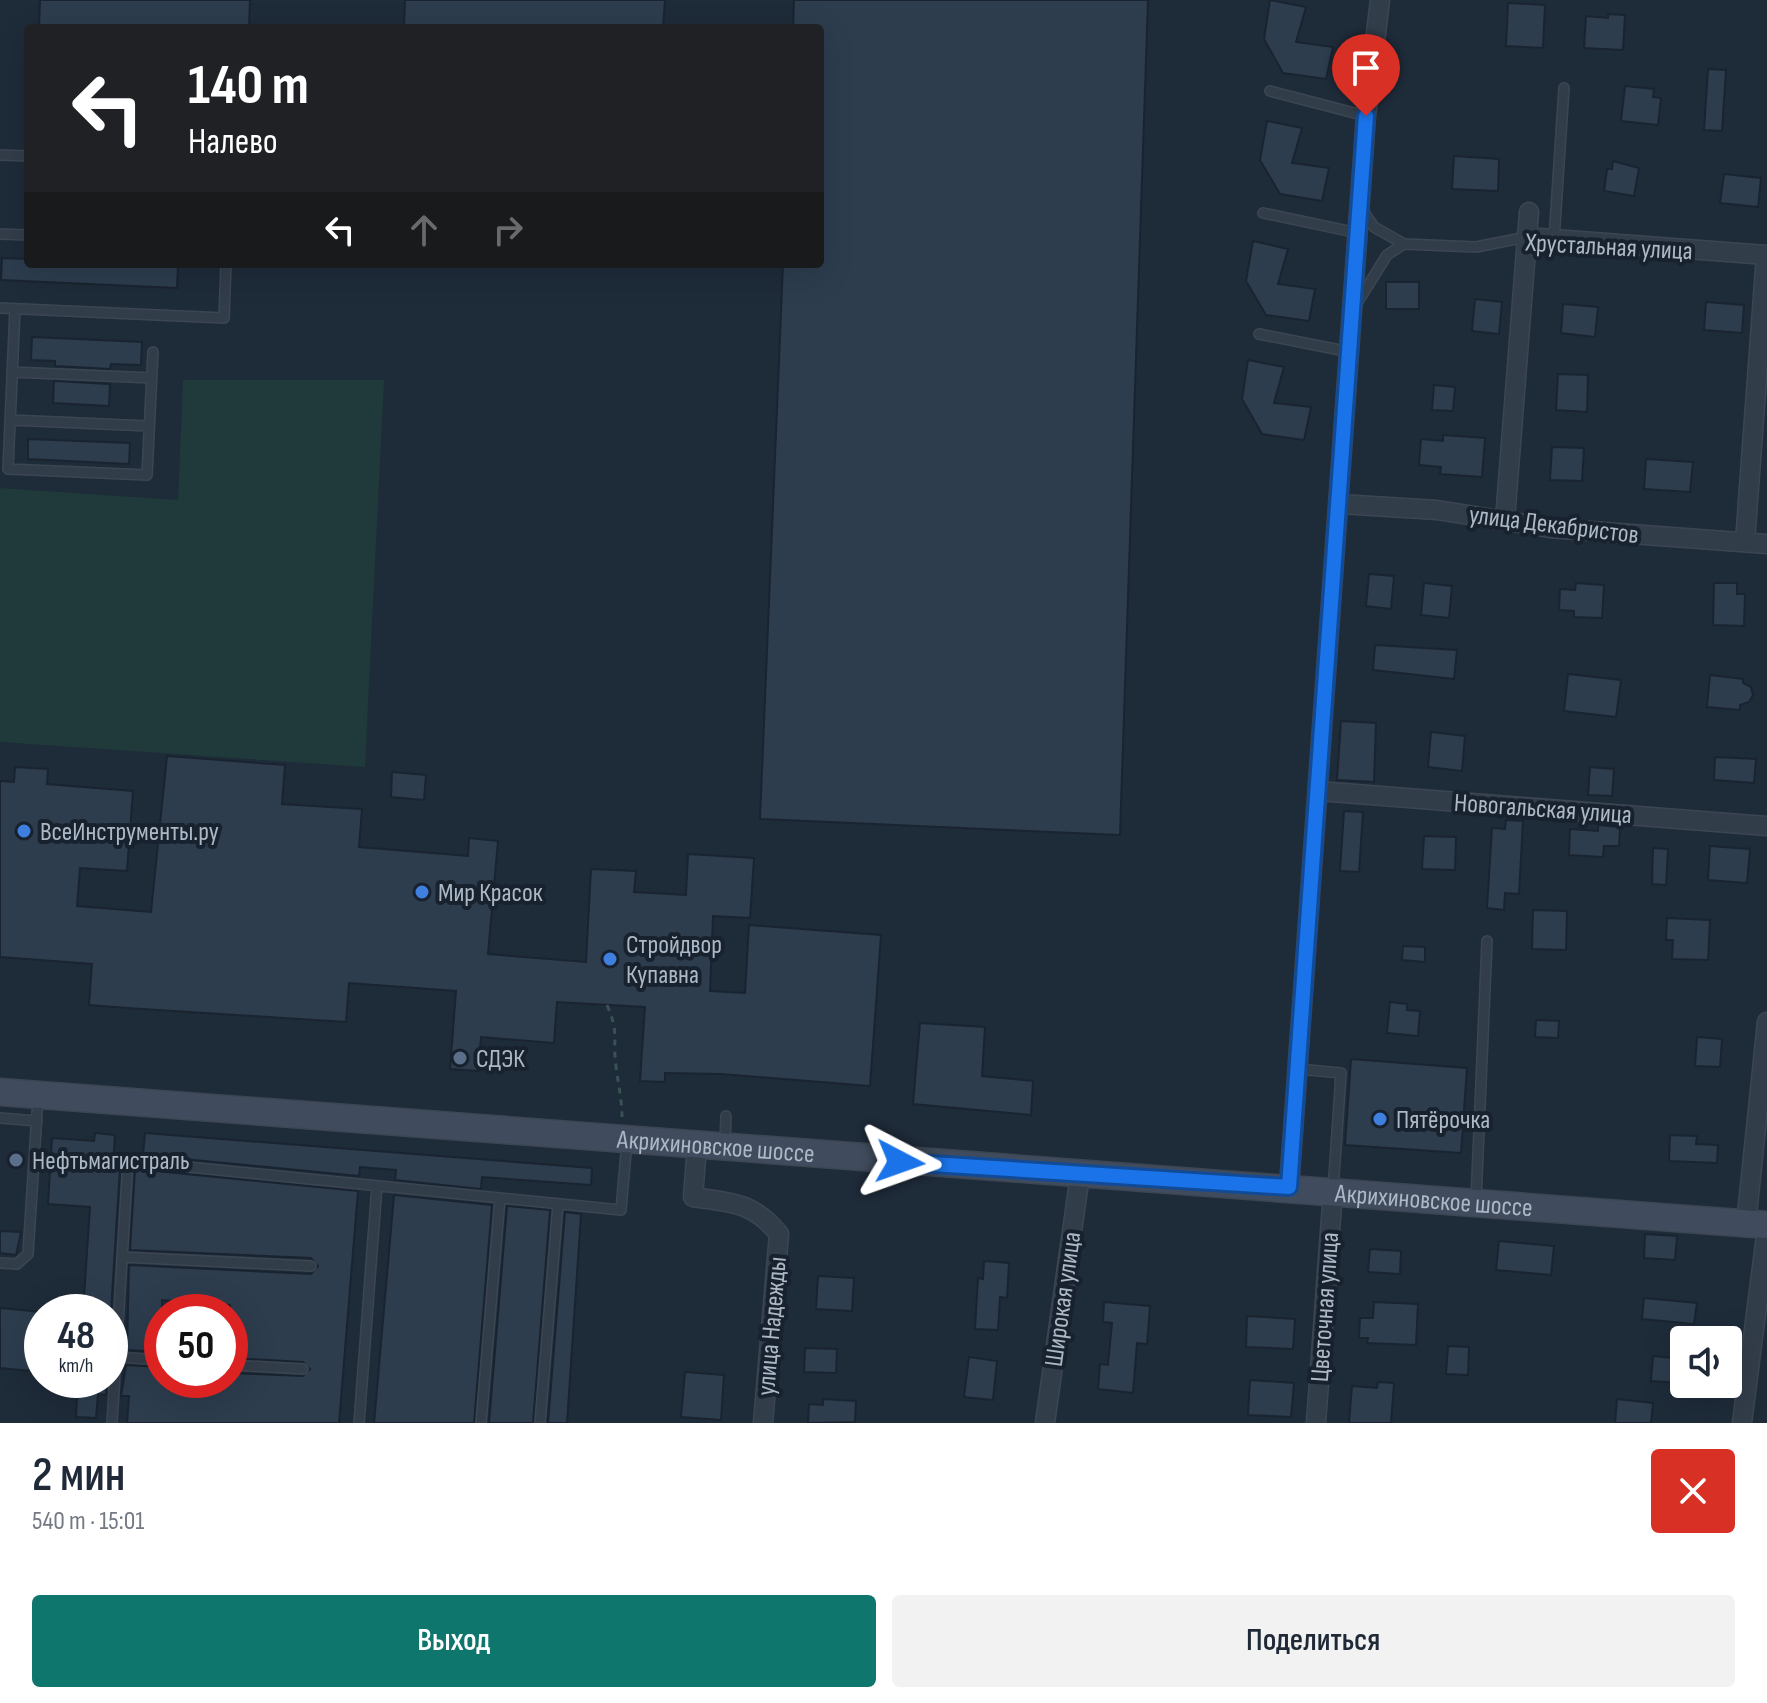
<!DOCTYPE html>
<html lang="ru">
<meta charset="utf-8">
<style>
:root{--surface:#fff;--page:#f2f2f3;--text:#1f2937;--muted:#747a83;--accent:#0f766e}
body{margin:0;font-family:"Sofia Sans Condensed",sans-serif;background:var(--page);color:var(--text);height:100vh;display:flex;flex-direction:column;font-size:30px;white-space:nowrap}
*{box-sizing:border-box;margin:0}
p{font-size:26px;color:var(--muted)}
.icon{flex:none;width:44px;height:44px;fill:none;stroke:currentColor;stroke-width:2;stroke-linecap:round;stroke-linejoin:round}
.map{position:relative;height:1423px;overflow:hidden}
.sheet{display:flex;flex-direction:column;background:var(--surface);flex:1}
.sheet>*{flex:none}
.top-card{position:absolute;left:24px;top:24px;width:800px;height:244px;border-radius:8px;box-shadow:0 8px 32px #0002;background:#202124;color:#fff;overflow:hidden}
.tools{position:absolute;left:1670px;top:1326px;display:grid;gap:16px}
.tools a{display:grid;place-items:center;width:72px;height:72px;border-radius:8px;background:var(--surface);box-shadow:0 8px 32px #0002;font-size:40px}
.speed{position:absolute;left:24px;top:1294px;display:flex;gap:16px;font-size:40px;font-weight:700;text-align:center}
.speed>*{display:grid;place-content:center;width:104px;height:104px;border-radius:50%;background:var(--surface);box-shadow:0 8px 32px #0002;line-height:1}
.speed small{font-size:20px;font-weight:400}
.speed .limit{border:12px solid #d22;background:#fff;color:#111}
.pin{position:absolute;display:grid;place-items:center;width:68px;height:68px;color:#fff;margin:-82px -34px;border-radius:50% 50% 50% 0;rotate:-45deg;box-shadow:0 0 8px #0007}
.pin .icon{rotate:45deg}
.me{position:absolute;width:88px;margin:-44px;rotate:94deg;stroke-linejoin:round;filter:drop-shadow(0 0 6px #0008)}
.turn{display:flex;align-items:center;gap:28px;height:168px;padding:0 32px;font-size:36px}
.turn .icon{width:104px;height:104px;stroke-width:2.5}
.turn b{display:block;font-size:56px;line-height:68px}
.lanes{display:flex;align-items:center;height:76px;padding:0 32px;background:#0003;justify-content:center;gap:40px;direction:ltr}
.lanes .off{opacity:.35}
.round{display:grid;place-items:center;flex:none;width:84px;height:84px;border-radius:8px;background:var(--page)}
.overview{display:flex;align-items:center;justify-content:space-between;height:136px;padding:0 32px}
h1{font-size:48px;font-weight:600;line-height:60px}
.cta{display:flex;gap:16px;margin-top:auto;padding:16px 32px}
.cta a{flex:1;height:92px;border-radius:8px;background:var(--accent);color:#fff;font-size:32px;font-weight:600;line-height:92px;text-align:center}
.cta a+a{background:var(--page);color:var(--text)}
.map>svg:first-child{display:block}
.green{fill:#20393a}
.building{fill:#2d3d4e;stroke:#1a2430;stroke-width:2}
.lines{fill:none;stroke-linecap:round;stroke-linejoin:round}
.service-casing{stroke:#3c4653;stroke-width:12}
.minor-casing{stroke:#3c4653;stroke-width:21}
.secondary-casing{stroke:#3c4653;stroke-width:29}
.path{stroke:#395253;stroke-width:3;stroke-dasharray:6 6;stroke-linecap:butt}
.service{stroke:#323d4a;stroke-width:9}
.minor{stroke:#323d4a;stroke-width:18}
.secondary{stroke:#404c5d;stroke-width:26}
.route-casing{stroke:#114b97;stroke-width:20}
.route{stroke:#1a73e8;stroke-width:14}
.shop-dot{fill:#3f7fe0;stroke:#18222e;stroke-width:3}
.service-dot{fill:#5c6f8a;stroke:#18222e;stroke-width:3}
.labels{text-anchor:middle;stroke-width:8;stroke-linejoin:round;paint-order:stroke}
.street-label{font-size:26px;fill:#acb8c6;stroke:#18222e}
.poi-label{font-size:26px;fill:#acb8c6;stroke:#18222e;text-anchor:start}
</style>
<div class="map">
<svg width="1767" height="1423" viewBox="0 0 1767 1423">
<rect width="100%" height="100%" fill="#1e2b39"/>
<path class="green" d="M183,380H384L365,767L0,742V488L178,500Z"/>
<path class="building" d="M40,0H250L249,28H39Z
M405,0H665L663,28H404Z
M794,0H1148L1120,835L760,819L783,264H820V28H793Z
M1270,0L1306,7L1296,42L1333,47L1326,79L1283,73L1264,39Z
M1508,3L1545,5L1543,48L1506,46Z
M1608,14L1625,15L1623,50L1584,48L1586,16L1608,18Z
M1708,69L1726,70L1722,131L1704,130Z
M1625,86L1654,89L1653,97L1661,98L1658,125L1621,121Z
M1267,121L1302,128L1292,163L1329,168L1322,201L1280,194L1260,160Z
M1454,156L1499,159L1498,191L1452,189Z
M1613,161L1639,168L1634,196L1604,191L1607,169H1612Z
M1724,174L1761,178L1758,207L1720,203Z
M1253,241L1288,249L1278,284L1315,289L1309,321L1266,315L1246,281Z
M2,258L28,259V264L178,266L177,288L1,280Z
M1386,282H1419V309H1386Z
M1475,299L1502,302L1499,334L1472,331Z
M1706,302L1744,305L1742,333L1704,330Z
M1563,304L1598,307L1595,337L1561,333Z
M32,337L142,342L141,365L111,364L110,369L55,366V361L31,360Z
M1248,360L1284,367L1274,403L1311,407L1304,440L1262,434L1242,399Z
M1558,374L1588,375L1587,412L1556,410Z
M54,381L110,384L109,406L53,403Z
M1434,385L1455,387L1453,411L1432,410Z
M1443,435L1485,438L1482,477L1440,474L1441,467L1419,465L1421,439L1443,441Z
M28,439L130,443L129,464L28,459Z
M1552,447L1584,448L1582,481L1550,480Z
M1646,459L1693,462L1690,492L1644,489Z
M1369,574L1394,576L1391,609L1366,606Z
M1424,583L1452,586L1449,618L1421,615Z
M1576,583L1604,585L1602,618L1574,617V611L1559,610L1560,589L1575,590Z
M1714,583H1737V594H1745L1744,626L1713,625Z
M1375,645L1457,650L1454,679L1373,670Z
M1568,674L1621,680L1616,717L1564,711Z
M1710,675L1743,679V683L1751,687L1753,695L1749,702L1740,705V710L1707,707Z
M1341,721L1376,723L1374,782L1337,780Z
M1431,732L1465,736L1462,771L1428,767Z
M167,756L285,765L282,804L362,809L359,847L468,856L469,838L498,841L488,954L586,962L591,869L636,871L634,892L686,895L688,854L754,858L750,918L713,916L710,991L745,993L749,925L881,935L870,1086L721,1074L665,1073V1082L640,1081L645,1007L557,1002L554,1043L481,1037L478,1071L450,1069L456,991L349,983L346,1022L127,1008L89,1005L92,964L0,957V781L14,782L15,767L48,769L47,784L133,791L127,871L80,868L77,906L151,912Z
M1715,757L1756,759L1754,783L1714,780Z
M1590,767L1614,769L1612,796L1588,795Z
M392,772L426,775L424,800L391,797Z
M1344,811L1363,812L1359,872L1340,871Z
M1506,820L1523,821L1519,894L1505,893L1504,910L1487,908L1492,828L1505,829Z
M1598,825L1620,827L1619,846H1604L1603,857L1569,855L1570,829L1598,831Z
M1424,836L1456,837L1455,870L1422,869Z
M1710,846L1750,849L1747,883L1708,880Z
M1653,848L1668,849L1666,885L1652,884Z
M1533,910L1567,911L1566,950L1532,949Z
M1667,918L1710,920L1708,960L1672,959L1673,940H1666Z
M1403,946L1425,947V962L1402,960Z
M1390,1002L1407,1004V1010L1420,1011L1418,1036L1387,1033Z
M1536,1020L1559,1021L1558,1038L1535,1037Z
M920,1023L985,1027L982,1076L1033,1081L1031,1115L913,1104Z
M1697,1037L1722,1039L1720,1067L1695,1066Z
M1351,1059L1467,1068L1461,1153L1345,1145Z
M95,1133L115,1135L113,1167L120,1168L111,1312H83L90,1207L48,1204L52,1138L94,1141Z
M145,1133L592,1168L591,1185L482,1177L481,1189L395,1180L396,1170L360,1167L359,1176L143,1155Z
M1670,1135L1697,1136L1696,1144L1718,1145L1717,1163L1669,1161Z
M135,1169L358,1191L339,1423H127L129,1396H121L126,1365L162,1367V1380H230V1373L303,1376L310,1369L303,1362L230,1358V1305L162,1300V1352L127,1350L129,1265L311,1274L318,1266L311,1258L130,1250Z
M394,1195L492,1205L474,1423H374Z
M507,1206L550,1210L533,1423H489Z
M565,1212L581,1214L567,1423H548Z
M0,1231L21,1232L16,1255L0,1253Z
M1645,1234L1677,1236L1675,1260L1644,1258Z
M1499,1241L1554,1246L1551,1275L1496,1270Z
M1370,1249L1401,1251L1400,1274L1368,1272Z
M984,1261L1009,1263L1007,1298L1000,1297L998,1330L975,1329L978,1278L983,1279Z
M818,1276L854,1278L852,1311L816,1309Z
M1644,1298L1697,1303L1694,1324L1642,1319Z
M1104,1302L1150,1306L1147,1344L1137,1343L1133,1393L1098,1389L1100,1364L1108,1365L1112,1323L1103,1322Z
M1374,1302L1418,1304L1416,1345L1367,1343L1368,1338H1359L1360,1318H1373Z
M0,1308L42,1312V1372L0,1368Z
M1247,1316L1295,1319L1293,1349L1246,1347Z
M1448,1346L1469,1347L1468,1375L1446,1374Z
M805,1348L837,1349L836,1373L804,1372Z
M1653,1356L1673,1358V1365L1684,1366V1383L1651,1381Z
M969,1357L997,1361L993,1400L964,1397Z
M685,1372L724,1375L721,1420L681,1417Z
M78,1380H107L106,1395L98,1394L96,1418L76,1417Z
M1250,1380L1294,1383L1291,1417L1248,1415Z
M1378,1382L1394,1383L1391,1423H1349L1352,1386L1377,1388Z
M823,1399L856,1401L855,1422L808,1423L809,1404L823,1405Z
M1617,1399L1653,1403L1651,1423H1615Z"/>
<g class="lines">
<g class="service-casing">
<path id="service" d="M1270,91L1366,116
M0,155L28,156
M1362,209L1374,227L1404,244L1476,247L1527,237
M1263,213L1358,233
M0,234L28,235
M1554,240L1564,88
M1357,303L1387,255L1404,244
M0,308L224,318L226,264
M15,309L8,469L147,475L153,352
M1259,334L1350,352
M12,372L152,378
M10,420L149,426
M1298,1069L1341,1073L1333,1191
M0,1118L37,1121
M725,1144L726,1116
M1476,1201L1487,941
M122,1257L311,1266
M0,1263L17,1264L28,1254L38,1098
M116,1357L162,1360
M230,1365L303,1369
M112,1423L128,1161L621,1210L627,1141
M359,1423L377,1186
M481,1423L500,1198
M540,1423L558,1204"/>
</g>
<g class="minor-casing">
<path id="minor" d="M1527,237L1767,255
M1340,504L1437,510L1550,528L1767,544
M1505,520L1529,212
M1745,542L1766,255
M1318,791L1767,826
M697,1146L693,1197C732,1203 753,1202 779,1234L763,1423
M1289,1187L1366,116L1380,0
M1746,1224L1767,1022
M1045,1423L1080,1175
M1316,1423L1333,1191
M1742,1423L1767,1228"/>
</g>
<g class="secondary-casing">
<g id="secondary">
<path id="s1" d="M0,1092L1767,1225"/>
</g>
</g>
<path class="path" d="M607,1005C620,1035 612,1038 616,1066C618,1084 622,1099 622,1117"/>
<use href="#service" class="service"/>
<use href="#minor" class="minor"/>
<use href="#secondary" class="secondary"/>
</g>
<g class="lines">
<g class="route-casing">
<path id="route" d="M900,1162L1289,1187L1366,116"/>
</g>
<use href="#route" class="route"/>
</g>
<g class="shop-dot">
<circle cx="24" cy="831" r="8"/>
<circle cx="422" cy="892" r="8"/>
<circle cx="610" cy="959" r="8"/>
<circle cx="1380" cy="1119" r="8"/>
</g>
<g class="service-dot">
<circle cx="460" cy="1058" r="8"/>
<circle cx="16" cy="1160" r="8"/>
</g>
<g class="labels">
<g class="street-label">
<text transform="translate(1609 246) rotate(3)" y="9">Хрустальная улица</text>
<text transform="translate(1554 524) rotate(7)" y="9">улица Декабристов</text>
<text transform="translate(1543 808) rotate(4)" y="9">Новогальская улица</text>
<text dy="9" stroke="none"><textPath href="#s1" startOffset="718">Акрихиновское шоссе</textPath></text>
<text dy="9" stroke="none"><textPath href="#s1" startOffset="1438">Акрихиновское шоссе</textPath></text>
<text transform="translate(1062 1299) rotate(-82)" y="9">Широкая улица</text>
<text transform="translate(1324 1307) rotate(-86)" y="9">Цветочная улица</text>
<text transform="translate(771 1326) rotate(-85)" y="9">улица Надежды</text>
</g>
<g class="poi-label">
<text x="40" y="840">ВсеИнструменты.ру</text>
<text x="438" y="901">Мир Красок</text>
<text x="626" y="953">Стройдвор<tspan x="626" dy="30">Купавна</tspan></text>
<text x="476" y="1067">СДЭК</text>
<text x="1396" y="1128">Пятёрочка</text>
<text x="32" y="1169">Нефтьмагистраль</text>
</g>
</g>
</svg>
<div class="tools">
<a><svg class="icon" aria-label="sound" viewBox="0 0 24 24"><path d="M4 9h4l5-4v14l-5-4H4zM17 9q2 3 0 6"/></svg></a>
</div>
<div class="speed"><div>48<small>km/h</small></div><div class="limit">50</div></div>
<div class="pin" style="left:1366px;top:116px;background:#d93025"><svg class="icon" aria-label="arrive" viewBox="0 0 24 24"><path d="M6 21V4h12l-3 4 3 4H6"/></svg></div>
<svg class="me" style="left:900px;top:1162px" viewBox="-20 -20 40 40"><path d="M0-17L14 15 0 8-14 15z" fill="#1a73e8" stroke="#fff" stroke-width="4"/></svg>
<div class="top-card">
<div class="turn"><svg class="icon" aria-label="left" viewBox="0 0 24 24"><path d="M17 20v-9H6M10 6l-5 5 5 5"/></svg><div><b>140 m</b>Налево</div></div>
<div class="lanes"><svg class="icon" aria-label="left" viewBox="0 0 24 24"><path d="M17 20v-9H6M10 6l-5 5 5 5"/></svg><svg class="icon off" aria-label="ahead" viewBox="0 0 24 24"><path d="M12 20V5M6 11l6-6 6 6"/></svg><svg class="icon off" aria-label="right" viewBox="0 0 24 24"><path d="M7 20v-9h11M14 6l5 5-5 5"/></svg></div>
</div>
</div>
<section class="sheet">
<div class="overview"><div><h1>2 мин</h1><p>540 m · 15:01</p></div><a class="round" style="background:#d93025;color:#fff"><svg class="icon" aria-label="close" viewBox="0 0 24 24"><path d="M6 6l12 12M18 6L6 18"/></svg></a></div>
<div class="cta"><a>Выход</a><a>Поделиться</a></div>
</section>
